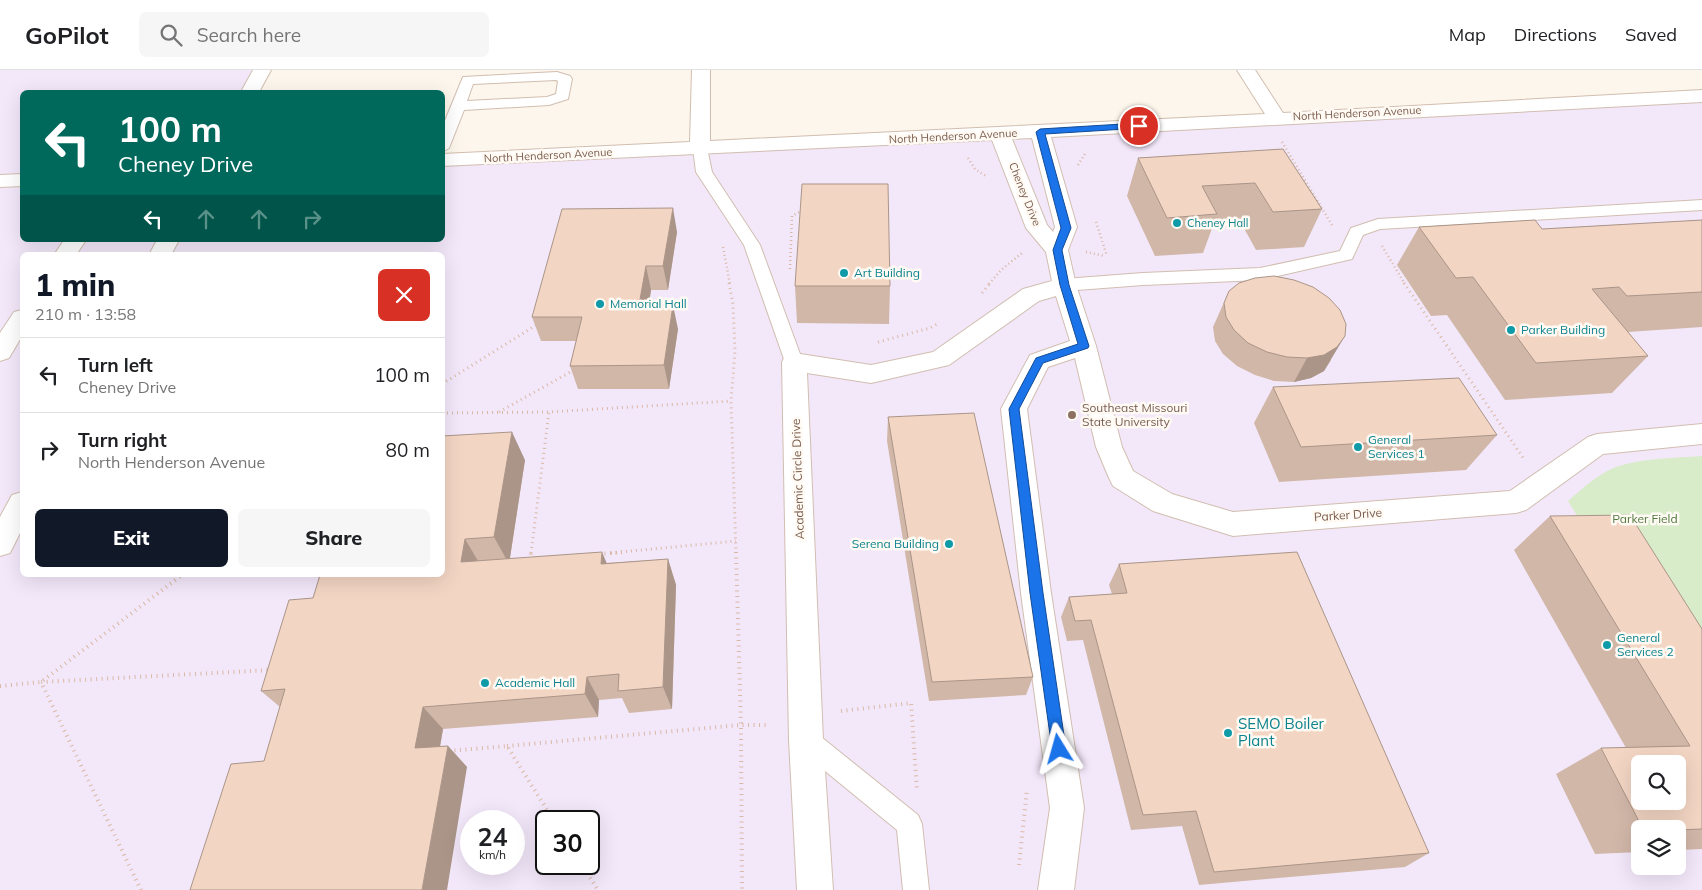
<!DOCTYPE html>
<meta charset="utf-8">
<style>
:root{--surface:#fff;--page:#f6f6f6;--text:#202124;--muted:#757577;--line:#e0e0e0;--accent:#111827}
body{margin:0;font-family:Mulish,sans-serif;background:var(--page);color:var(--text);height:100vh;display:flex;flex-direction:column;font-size:19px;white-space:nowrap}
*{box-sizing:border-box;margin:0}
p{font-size:16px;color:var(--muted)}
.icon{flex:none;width:28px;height:28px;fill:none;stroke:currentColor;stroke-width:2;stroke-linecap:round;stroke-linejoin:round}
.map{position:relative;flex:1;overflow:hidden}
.side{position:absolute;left:20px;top:182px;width:425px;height:325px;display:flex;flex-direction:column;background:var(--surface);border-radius:8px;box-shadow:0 5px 20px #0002}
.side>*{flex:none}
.top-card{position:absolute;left:20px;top:20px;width:425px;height:152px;border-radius:8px;box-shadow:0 5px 20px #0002;background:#00695c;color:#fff;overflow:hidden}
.buttons{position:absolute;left:1631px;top:685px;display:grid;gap:10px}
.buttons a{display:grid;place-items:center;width:55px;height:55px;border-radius:8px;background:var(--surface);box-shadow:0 5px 20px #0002;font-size:25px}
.speed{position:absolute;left:460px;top:740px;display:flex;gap:10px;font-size:25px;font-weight:700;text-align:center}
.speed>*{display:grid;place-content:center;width:65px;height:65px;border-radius:50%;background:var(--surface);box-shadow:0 5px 20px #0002;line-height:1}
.speed small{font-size:12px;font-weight:400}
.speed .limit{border:2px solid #111;border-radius:8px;background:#fff;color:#111}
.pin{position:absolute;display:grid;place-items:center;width:42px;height:42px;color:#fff;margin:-21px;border:2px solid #fff;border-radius:50%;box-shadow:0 1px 5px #0007}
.me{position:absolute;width:55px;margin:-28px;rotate:352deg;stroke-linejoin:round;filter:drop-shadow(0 0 4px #0008)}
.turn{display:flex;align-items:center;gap:18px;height:105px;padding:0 15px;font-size:22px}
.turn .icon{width:65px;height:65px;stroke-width:2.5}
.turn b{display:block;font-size:35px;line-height:42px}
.lanes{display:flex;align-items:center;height:48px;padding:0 15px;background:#0003;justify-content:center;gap:25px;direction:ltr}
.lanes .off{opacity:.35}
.round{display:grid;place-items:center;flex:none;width:52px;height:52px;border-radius:8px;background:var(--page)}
.summary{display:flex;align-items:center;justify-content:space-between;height:85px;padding:0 15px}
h1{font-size:30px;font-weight:800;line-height:38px;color:var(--accent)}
.button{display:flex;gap:10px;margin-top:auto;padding:10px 15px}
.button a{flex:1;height:58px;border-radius:8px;background:var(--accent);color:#fff;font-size:20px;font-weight:800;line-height:58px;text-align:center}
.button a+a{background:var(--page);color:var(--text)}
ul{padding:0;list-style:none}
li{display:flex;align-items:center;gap:15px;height:75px;padding:0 15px;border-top:1px solid var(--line)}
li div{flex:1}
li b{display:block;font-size:19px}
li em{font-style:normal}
header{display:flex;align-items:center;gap:30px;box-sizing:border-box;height:70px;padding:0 25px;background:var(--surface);border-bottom:1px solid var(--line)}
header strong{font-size:24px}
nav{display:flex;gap:28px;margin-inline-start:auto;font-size:18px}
.search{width:350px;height:45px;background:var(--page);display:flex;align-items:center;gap:12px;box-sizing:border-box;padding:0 18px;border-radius:8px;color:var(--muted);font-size:19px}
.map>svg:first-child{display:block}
.education{fill:#f3e8fa;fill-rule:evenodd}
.green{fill:#d8ecc9}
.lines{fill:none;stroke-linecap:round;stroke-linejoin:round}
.lane-casing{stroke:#d1beb0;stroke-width:2}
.street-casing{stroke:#d1beb0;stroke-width:2}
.path-far2{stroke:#d9b8a5;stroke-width:2.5;stroke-dasharray:1 3;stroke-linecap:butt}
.path-far1{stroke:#d9b8a5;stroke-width:3;stroke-dasharray:1 4;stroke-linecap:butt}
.path{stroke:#d9b8a5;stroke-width:4;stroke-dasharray:1 4.5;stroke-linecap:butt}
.lane{fill:#fff;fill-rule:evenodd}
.street{fill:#fff;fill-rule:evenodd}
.wall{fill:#d1b7a8}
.shaded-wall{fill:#aa9588}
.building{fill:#f3d5c3;stroke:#aa9588;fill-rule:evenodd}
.route{fill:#1a73e8;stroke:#114b97}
.culture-dot{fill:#0f9aa8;stroke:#fffaf3;stroke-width:2}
.education-dot{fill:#8d6e63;stroke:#fffaf3;stroke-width:2}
.labels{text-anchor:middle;stroke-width:5;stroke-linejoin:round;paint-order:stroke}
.far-street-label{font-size:11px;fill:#7a5c4d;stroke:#fffaf3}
.far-culture-label{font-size:11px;fill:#0d838f;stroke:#fffaf3;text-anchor:start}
.culture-label{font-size:12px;fill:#0d838f;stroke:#fffaf3;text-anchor:start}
.education-label{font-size:12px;fill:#785e54;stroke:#fffaf3;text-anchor:start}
.street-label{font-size:12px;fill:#7a5c4d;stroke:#fffaf3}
.park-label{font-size:12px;fill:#537a41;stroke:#fffaf3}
.near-culture-label{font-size:15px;fill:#0d838f;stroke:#fffaf3;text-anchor:start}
</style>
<header>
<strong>GoPilot</strong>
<div class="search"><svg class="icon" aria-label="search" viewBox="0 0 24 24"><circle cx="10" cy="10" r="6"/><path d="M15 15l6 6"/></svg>Search here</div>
<nav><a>Map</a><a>Directions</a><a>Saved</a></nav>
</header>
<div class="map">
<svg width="1702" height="820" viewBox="0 0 1702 820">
<rect width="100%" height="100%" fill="#fdf6ec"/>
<path class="education" d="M0,0H262L250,22H22V170H442L443,90L1702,26V820H0ZM22,185H442V505H22ZM1640,694H1678V731H1640ZM471,751H514V794H471ZM546,751H589V794H546ZM1640,759H1678V796H1640Z"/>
<path class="green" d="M1702,386V647L1568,431C1582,419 1599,403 1616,397C1642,388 1675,388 1702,386Z"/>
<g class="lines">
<g class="lane-casing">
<path id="lane" d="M557,2L570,6L572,9L568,29L549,35L464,40L449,78L442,82V58L463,7ZM556,10L558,11L556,24L547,27L467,31L473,14Z
M700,74L705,75L707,78L712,102L760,175L803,292L800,297L794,299L788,297L785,292L744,175L696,102L693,78L695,75Z
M1702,130V140L1380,159L1363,165L1352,189L1260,210L1143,215L1064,221L1058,219L1056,215L1058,211L1064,209L1143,203L1260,198L1340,181L1351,158L1378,149Z
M806,658L815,662L918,745L922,754L929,820H903L897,760L797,678L794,670L797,662Z"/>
</g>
<g class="street-casing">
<path id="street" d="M253,0H271L259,22H241Z
M692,0H710V71L1265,44L1237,0H1255L1283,43L1702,20V32L1051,67L1077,157L1068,180L1076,215L1096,276L1122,377L1133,401L1172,424L1233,442L1510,421L1588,367L1597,364L1702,354V374L1603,384L1526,440L1516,443L1233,466L1153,441L1113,416L1109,408L1096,377L1075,288L1048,297L1027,339L1051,523L1084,738L1074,820H1038L1050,738L1021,523L1001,339L1030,285L1070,271L1056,226L1039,231L949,295L871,313L807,303L823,670L833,820H797L789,670L782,292L785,286L794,283L871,295L933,282L1023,219L1052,211L1046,182L1026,158L992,70L442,96V84L690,72ZM1032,68L1055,157L1053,162L1047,155L1012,69Z
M22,104V116L0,117V105Z
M64,170H86L76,185H54Z
M157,170H179L171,185H149Z
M22,240V266L9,288L0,291V263L14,242Z
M22,422V459L10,483L0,486V447L12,425Z"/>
</g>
<path class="path-far2" d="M1282,72L1332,155
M968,88L975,99L986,106
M1078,95L1085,84
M1096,152L1107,186
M1382,176L1405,214
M723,177L730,214
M1086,182L1105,186
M790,199L792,146L803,140
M989,214L1001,200L1022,183"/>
<path class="path-far1" d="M729,213L733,234L735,281L731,331L736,483
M1404,213L1524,389
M982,223L990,213
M878,272L930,258L939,253
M442,314L538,254
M499,342L574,300
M442,343L549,342L731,331
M531,483L549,342
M611,483L736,471"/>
<path class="path" d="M736,482L741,655L742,820
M599,484L625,482
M530,490L531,482
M0,616L41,612L182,505
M841,641L911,633L917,721
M507,676L741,655H768
M449,681L507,676L554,751
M581,794L598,820
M1019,795L1027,719
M141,820L41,612L271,600"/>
<use href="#lane" class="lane"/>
<use href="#street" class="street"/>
</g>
<path class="wall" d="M1283,79L1322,139L1304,177L1256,180L1240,151L1214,153L1203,183L1155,186L1127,126L1138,88Z
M1702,150V257L1628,262L1648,286L1612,323L1505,330L1447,245L1431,246L1397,195L1419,157L1542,159Z
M677,162L668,220H651L649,235L678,259L669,319H578L570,296L576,271H541L532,247Z
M795,216H890L889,254L797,253Z
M1229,221L1331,290L1324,301L1311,308L1294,312L1274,311L1255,305L1237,296L1223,284L1215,271L1213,257Z
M1273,317L1497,365L1466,400L1279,412L1254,353Z
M888,347L1033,607L1026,625L929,631L887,371Z
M442,366L525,390L510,488L607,493L668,489L676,515L672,639L629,643L622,628L599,630L598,647L443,659L440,677L448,676L467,697L264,691L280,637L261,621L313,528L320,506L319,505H442Z
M1550,446L1702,559V779L1678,780V759H1640V782L1595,784L1556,704L1601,678H1626L1514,480Z
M1119,494L1429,783L1405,797L1199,815L1182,756L1131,760L1083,570L1067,571L1061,547L1069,527L1112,524L1109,515Z"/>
<path class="shaded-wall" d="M673,138L677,162L668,220L663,196Z
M646,196L651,220L645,259L639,235Z
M673,235L678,259L669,319L664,295Z
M1345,266L1324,301L1311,308L1294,312L1307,288Z
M512,362L525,390L509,494L494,467Z
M465,469L481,496L461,492Z
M602,482L613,508L601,494Z
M668,489L676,515L672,639L663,617Z
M587,607L599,630L598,647L585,624Z
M423,637L443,659L436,699L415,678Z
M448,676L467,697L447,820H422Z"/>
<path class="building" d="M1283,79L1322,139L1273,142L1255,113L1202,116L1217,144L1167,148L1138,88Z
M802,114H888L890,216H795Z
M673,138L663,196H646L639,235H673L664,295L570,296L582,247H532L562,139Z
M1535,150L1542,159L1702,150V222L1627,226L1619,217L1592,219L1648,286L1536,293L1473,207L1456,208L1419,157Z
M1274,206L1294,210L1313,217L1329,228L1340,240L1346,254L1345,266L1337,277L1324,285L1307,288L1287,287L1267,282L1248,273L1234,260L1226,247L1224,233L1229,221L1239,213L1255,208Z
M1459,308L1497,365L1301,377L1273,317Z
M974,343L1033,607L932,612L888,347Z
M512,362L494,467L465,469L461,492L602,482L601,494L668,489L663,617L618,621L619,604L587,607L585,624L423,637L415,678L448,676L422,820H190L231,694L264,691L285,619L261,621L289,530L313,528L320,505H442V366Z
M1630,445L1702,559V759L1678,760V759H1643L1601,678L1690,676L1550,446ZM1640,694H1678V731H1640Z
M1297,482L1429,783L1214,802L1196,741L1143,745L1091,550L1075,551L1069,527L1127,523L1119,494Z"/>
<path class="route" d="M1139,53L1143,56L1142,58L1045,64L1071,158L1062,180L1069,215L1089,276L1088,278L1043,293L1019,339L1043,523L1066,679L1064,684L1059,686L1054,684L1052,679L1030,523L1009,339L1036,288L1078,274L1060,215L1053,180L1061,158L1036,62L1040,59Z"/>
<g class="culture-dot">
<circle cx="1177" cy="153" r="5"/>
<circle cx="844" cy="203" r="5"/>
<circle cx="600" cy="234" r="5"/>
<circle cx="1511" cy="260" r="5"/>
<circle cx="1358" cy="377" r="5"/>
<circle cx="949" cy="474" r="5"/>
<circle cx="1607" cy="575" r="5"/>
<circle cx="485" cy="613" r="5"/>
<circle cx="1228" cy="663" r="5"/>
</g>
<circle class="education-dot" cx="1072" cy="345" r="5"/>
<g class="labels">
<g class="far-street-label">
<text transform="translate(1357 43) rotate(-3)" y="4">North Henderson Avenue</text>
<text transform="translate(953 66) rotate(-3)" y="4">North Henderson Avenue</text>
<text transform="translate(548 85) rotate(-3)" y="4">North Henderson Avenue</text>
<text transform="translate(1025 124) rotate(68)" y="4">Cheney Drive</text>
</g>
<g class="far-culture-label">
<text x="1187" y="157">Cheney Hall</text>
</g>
<g class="culture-label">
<text x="854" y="207">Art Building</text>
<text x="610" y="238">Memorial Hall</text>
<text x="1521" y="264">Parker Building</text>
<text x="1368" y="374">General<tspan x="1368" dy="14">Services 1</tspan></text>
<text x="939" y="478" text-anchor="end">Serena Building</text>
<text x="1617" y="572">General<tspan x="1617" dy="14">Services 2</tspan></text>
<text x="495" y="617">Academic Hall</text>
</g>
<g class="education-label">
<text x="1082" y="342">Southeast Missouri<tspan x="1082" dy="14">State University</tspan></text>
</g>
<g class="street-label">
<text transform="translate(798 409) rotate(-92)" y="4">Academic Circle Drive</text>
<text transform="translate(1348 445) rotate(-4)" y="4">Parker Drive</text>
</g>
<g class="park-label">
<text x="1645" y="453">Parker Field</text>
</g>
<g class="near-culture-label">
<text x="1238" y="659">SEMO Boiler<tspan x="1238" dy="17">Plant</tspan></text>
</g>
</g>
</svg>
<div class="buttons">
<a><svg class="icon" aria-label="search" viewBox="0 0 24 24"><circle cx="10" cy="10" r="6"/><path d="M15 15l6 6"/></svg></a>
<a><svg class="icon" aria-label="layers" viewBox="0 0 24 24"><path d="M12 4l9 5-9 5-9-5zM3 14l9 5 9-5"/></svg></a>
</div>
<div class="speed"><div>24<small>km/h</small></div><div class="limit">30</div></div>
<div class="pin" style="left:1139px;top:56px;background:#d93025"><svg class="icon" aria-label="arrive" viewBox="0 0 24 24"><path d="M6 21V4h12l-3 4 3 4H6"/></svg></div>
<svg class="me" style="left:1059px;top:679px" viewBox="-20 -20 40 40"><path d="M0-17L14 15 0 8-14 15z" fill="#1a73e8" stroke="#fff" stroke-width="4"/></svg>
<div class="top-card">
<div class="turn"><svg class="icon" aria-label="left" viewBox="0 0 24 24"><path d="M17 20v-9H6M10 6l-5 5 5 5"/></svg><div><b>100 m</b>Cheney Drive</div></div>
<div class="lanes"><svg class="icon" aria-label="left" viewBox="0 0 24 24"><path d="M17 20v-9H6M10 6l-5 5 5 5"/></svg><svg class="icon off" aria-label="ahead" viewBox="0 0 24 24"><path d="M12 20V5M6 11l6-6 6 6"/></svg><svg class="icon off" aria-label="ahead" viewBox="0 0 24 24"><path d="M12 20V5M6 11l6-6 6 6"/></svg><svg class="icon off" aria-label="right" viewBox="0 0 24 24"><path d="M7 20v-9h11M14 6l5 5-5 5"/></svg></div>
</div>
<section class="side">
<div class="summary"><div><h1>1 min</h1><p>210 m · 13:58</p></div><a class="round" style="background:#d93025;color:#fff"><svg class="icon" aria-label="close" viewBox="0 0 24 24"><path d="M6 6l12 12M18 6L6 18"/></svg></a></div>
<ul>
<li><svg class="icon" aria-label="left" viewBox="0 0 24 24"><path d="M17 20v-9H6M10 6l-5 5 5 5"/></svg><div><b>Turn left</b><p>Cheney Drive</p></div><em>100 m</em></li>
<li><svg class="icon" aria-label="right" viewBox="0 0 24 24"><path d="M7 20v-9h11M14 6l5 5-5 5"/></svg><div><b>Turn right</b><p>North Henderson Avenue</p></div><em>80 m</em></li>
</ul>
<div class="button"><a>Exit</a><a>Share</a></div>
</section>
</div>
